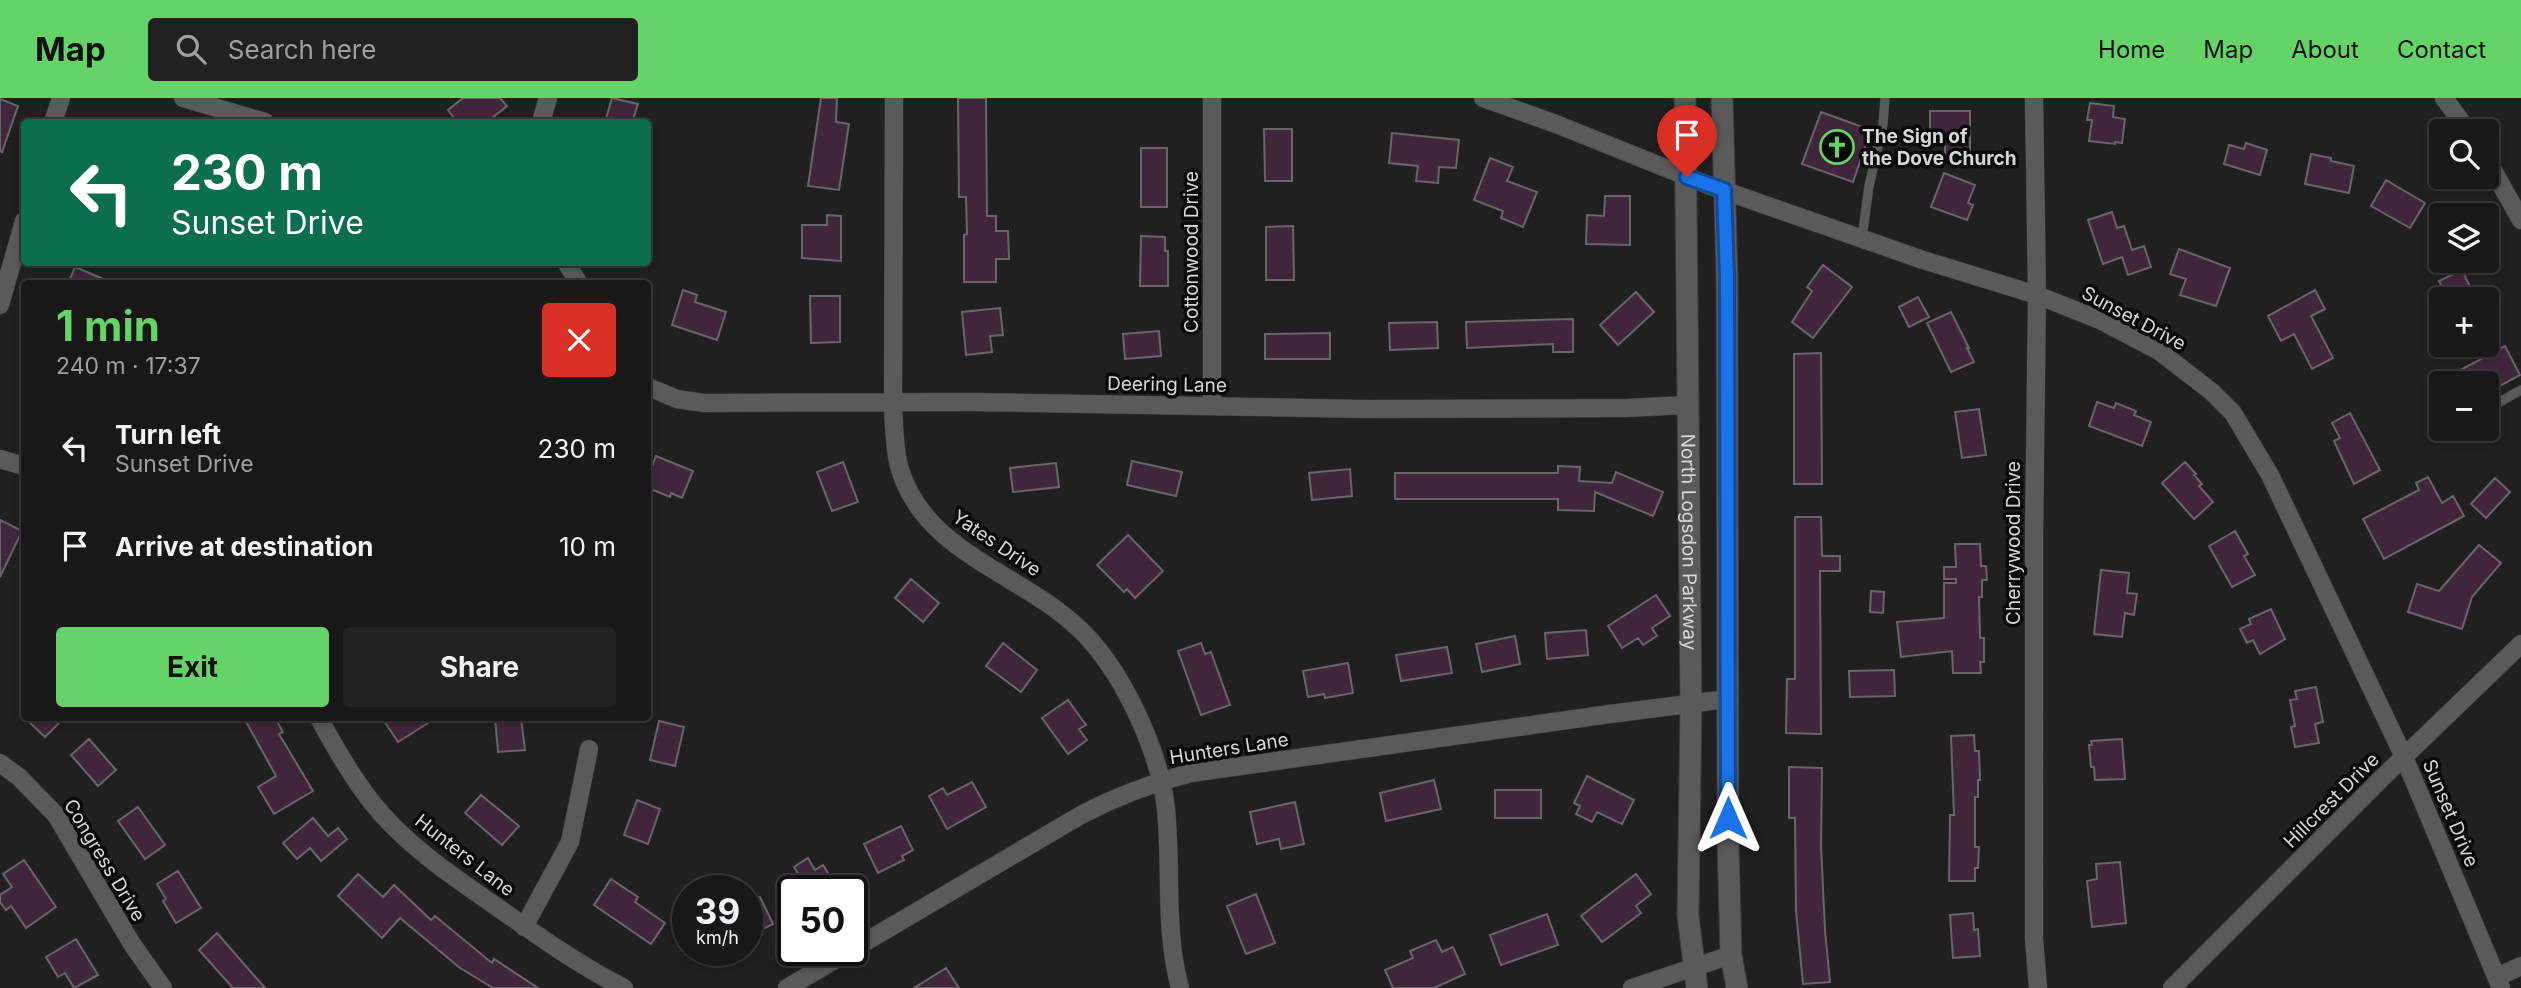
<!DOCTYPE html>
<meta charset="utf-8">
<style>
:root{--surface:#1a1719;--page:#232022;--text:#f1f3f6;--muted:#9f9fa2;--line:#383638;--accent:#64d468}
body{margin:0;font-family:Inter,sans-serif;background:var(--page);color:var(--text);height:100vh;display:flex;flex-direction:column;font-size:26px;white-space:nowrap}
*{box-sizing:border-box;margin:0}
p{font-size:23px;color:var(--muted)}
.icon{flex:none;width:38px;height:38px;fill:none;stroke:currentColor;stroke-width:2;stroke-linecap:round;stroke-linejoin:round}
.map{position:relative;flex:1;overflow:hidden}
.sheet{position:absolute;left:21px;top:182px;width:630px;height:441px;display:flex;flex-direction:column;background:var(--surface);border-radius:7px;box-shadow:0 4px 10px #0003,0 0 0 2px var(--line)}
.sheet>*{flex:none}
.hud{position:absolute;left:21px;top:21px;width:630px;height:147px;border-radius:7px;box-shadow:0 4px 10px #0003,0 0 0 2px var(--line);background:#0b6e4f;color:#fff;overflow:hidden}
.fabs{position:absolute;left:2429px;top:21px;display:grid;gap:14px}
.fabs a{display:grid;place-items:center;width:70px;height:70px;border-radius:7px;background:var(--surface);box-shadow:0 4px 10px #0003,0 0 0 2px var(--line);font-size:35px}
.speed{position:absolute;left:672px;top:777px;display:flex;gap:14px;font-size:35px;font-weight:700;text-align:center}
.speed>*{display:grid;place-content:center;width:91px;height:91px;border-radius:50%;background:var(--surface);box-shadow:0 4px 10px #0003,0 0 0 2px var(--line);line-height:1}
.speed small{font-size:18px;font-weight:400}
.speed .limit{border:4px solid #111;border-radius:10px;background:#fff;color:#111}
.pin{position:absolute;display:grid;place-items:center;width:60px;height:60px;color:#fff;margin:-72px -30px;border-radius:50% 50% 50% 0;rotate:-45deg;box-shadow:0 0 7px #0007}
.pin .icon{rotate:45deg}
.me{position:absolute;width:77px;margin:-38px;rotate:0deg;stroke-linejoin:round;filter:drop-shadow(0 0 5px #0008)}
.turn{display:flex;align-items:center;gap:24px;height:147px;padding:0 35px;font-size:32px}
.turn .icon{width:91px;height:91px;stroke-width:2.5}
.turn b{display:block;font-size:49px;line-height:60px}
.round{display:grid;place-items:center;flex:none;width:74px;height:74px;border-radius:7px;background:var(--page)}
.head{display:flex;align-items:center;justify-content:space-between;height:119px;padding:0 35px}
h1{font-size:42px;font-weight:700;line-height:52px;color:var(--accent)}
.button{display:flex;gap:14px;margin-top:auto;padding:14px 35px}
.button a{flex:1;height:80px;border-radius:7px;background:var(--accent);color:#111;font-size:28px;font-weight:700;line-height:80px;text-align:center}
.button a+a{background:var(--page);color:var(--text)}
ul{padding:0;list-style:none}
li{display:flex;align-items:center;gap:21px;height:98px;padding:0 35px}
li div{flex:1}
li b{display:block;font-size:26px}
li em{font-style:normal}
header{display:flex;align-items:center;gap:42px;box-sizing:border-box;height:98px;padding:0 35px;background:var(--accent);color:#111}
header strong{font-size:33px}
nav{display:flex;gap:38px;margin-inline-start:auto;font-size:24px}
.search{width:490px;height:63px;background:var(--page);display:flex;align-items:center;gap:18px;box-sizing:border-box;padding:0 24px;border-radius:7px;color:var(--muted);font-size:26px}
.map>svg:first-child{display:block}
.building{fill:#40263a;stroke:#686568;stroke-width:2}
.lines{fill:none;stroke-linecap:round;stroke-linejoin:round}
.lane-casing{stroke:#3c3a3c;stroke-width:10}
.street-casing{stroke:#3c3a3c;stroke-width:19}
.secondary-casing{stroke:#3c3a3c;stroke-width:23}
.lane{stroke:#5c595b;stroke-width:9}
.street{stroke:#5c595b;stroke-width:18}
.secondary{stroke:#5c595b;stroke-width:21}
.route-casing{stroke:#114b97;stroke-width:18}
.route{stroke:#1a73e8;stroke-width:12}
.labels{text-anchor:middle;stroke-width:7;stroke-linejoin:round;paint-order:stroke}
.poi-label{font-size:19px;font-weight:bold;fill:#d8d6d7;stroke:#0b0a0a;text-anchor:start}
.street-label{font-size:19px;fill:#d8d6d7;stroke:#0b0a0a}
</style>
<header>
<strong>Map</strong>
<div class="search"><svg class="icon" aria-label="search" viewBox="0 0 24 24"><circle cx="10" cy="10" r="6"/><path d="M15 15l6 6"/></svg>Search here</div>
<nav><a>Home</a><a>Map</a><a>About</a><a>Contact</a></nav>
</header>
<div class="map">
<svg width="2521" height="890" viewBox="0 0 2521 890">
<rect width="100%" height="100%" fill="#221f21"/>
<path class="building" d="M463,0H500L507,8L487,24H457L448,12Z
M612,0L638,6L632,24H605Z
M821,0H837L836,24L849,26L839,92L808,88Z
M958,0H986L987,118H996V133H1008L1009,161H996V184H964V137L967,136L966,99H959Z
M0,1L18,8L2,54L0,53Z
M2090,5L2114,8L2113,19L2125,21L2122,45L2115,44V46L2089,43L2092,22H2087Z
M1930,13H1970V60H1945V37L1930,36Z
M1821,14L1871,32L1853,84L1802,66Z
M1264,31H1292V83H1265Z
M1392,35L1459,42L1456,70L1439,69L1438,85L1416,83L1418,68L1389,65Z
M2246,45L2267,52L2260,77L2224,66L2229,47L2244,51Z
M1141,50H1167V109H1141Z
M2311,56L2331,60V63L2354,68L2349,95L2305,86Z
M1490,60L1513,69L1507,83L1537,94L1523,129L1501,120L1503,113L1474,102Z
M1944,75L1975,87L1968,105L1973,107L1967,122L1931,109Z
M2386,82L2425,105L2410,130L2371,108Z
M1605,98H1630V147L1586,146L1587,117L1604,118Z
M2112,114L2117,130L2124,128L2132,152L2144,148L2151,169L2128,177L2122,159L2103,166L2088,122Z
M827,117L841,118V163L802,160V127H827Z
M1293,128L1294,182H1266V129Z
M1141,138L1165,139V153H1168V188H1140Z
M2179,151L2230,170L2216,208L2180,197L2186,181L2170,176Z
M1823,167L1852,189L1813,240L1792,224L1812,193L1807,189Z
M75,169L113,185V186H68Z
M2462,172L2476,201H2448L2439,183Z
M683,192L697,197L695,204L726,214L717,242L672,227Z
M2315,192L2325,211L2311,218L2333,260L2312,271L2294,236L2281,243L2268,218Z
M1636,194L1654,214L1618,247L1600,227Z
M810,198H840V244L811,245Z
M1918,199L1929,219L1909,229L1899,209Z
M1000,210L1003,237L990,238L992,254L966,257L962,214Z
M1951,214L1969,250H1967L1974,264L1951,274L1927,225Z
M1573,221V254H1553V246L1467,250L1466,224Z
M1437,224L1438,250L1390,252L1389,225Z
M2487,225L2499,251L2505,248L2520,277L2487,295V285H2436L2487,258Z
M1159,233L1161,258L1125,261L1123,236Z
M1330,235V261H1265V236Z
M1821,255L1822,386H1794V256Z
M2097,304L2114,310L2116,305L2136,313L2134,317L2151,324L2142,348L2089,328Z
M1979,311L1986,357L1962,360L1955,314Z
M2350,315L2380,372L2354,386L2334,343L2340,340L2332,325Z
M656,358L693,373L682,400L671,395L670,399L648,390V379Z
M1132,363L1182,374L1176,398L1127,387Z
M843,364L858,404L832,413L817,374Z
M2185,364L2196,376L2194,377L2202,386L2199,388L2213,404L2194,421L2162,385Z
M1056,365L1059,389L1013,394L1010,370Z
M1558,368L1580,369L1579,383L1612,385L1616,374L1663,394L1653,418L1595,394L1594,413L1558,412V401H1395V375H1558Z
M1350,371L1352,398L1312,402L1309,375Z
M2428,379L2442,405L2453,398L2464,418L2384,461L2363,421L2419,392L2416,385Z
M2495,380L2510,394L2486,420L2471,406Z
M1795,419H1821L1822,458H1840V473H1820L1821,636L1786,635L1787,581H1795Z
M0,422L22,433L0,479Z
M2235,433L2248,456L2244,458L2255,477L2232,489L2209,448Z
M1128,437L1163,473L1135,500L1127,491L1124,494L1097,467Z
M1955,446H1980L1981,468H1986L1987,482H1982V499H1979L1980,540H1984V564H1980L1981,575H1953L1952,553L1901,559L1897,524L1944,520V485H1956V481H1944V469H1956Z
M2479,447L2501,465L2472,499L2462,531L2408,514L2417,486L2439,493Z
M2101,472L2129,475L2127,495L2137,496L2134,517L2125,515L2122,539L2094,536Z
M911,481L939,505L923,524L895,500Z
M1871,493L1884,494L1883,515L1870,514Z
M1656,497L1670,518L1652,530L1657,538L1643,547L1638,540L1622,550L1608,528Z
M2271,511L2285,541L2260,556L2253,542L2247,545L2240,531L2251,526L2249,521Z
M1586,532L1588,557L1547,561L1545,535Z
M1515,538L1520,566L1482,574L1476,546Z
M1003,545L1037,572L1021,594L986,568Z
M1201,545L1205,556L1211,554L1230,607L1201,617L1178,553Z
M1447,549L1452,575L1401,583L1396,557Z
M1348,565L1353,595L1325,600L1324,596L1308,599L1303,573Z
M1894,572L1895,598L1850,599L1849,573Z
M2316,589L2323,624L2315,626L2319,645L2295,649L2291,629L2295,628L2290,602L2297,601L2295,593Z
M1068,602L1086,627L1079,631L1087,642L1068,656L1042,620Z
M25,620H64L45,639Z
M244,620H275L283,634L279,636L313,693L274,716L258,689L276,678Z
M382,620H436L398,644Z
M495,620H521L525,652L498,654Z
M659,623L684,629L675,668L650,662Z
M1974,637L1975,653H1979L1980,682H1978V699H1975V749H1979L1978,770H1975V783H1949L1950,717H1954L1951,638Z
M89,641L116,672L98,688L71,657Z
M2122,641L2125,681L2095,682L2094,669H2091L2089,647H2092L2091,643Z
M1789,669L1822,670L1821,748L1825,832L1830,884L1803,886L1796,813L1795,720H1789Z
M1587,678L1634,702L1622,726L1597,714L1592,724L1576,716L1580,708L1574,705Z
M1434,682L1441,711L1386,723L1380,695Z
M972,684L986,709L947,731L929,698L943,690L947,697Z
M1495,692H1541V720H1495Z
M481,697L519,728L502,747L465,715Z
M637,702L660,711L648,746L624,737Z
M1295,704L1304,746L1281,751L1279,741L1257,746L1250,714Z
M138,709L165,747L145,761L118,723Z
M313,720L328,738L338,730L347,741L321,763L310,750L297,761L283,745Z
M901,728L913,752L902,758L904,762L878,775L864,746Z
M808,760L815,772L823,767L839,793H779L800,779L794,769Z
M24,762L56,809L26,830L11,808L6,812L0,804V797L12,789L3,776Z
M2120,764L2126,825L2092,829L2087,783L2097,781L2096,766Z
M178,773L201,810L176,825L163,803L166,801L157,786Z
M358,776L383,799L394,787L431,822L435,818L492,865L494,861L538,890H493L460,870L400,820L382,840L338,798Z
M1636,776L1651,796L1636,808L1641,815L1602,844L1581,818Z
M611,781L638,799L635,804L665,825L651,846L594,807Z
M1256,796L1275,845L1246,856L1227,808Z
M760,799L773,826L747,839V805Z
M1973,815L1974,832L1978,831L1980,858L1953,860L1950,817Z
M1547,816L1558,847L1501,867L1490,837Z
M217,835L265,890H233L199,852Z
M76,841L98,877L74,890L65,875L58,879L46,859Z
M1436,842L1442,854L1453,849L1465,876L1434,890H1393L1385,872L1413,860L1410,853Z
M946,870L959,890H914Z"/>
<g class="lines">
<g class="lane-casing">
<path id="lane" d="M1862,140L1869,88L1883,26L1885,0
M2489,310L2521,292"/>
</g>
<g class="street-casing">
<path id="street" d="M183,0L265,24
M894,0L893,305C894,326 894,348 899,368C924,460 1034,477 1091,543C1127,584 1160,656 1166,711C1172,771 1164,831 1180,890
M1483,0L1556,26L1708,87L1923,162L2037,197L2102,223L2159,253L2212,294L2233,315L2270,377L2404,659L2501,890
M2034,0L2037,197L2034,440V841L2038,890
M2444,0L2468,33
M53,24L61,0
M541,24L548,0
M2487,62L2521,122
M566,164L579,186
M0,207L24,123
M648,289L677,301L704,305L971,304L1365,311L1626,310L1687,307
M1212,308V0
M0,361L24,368
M319,620C334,648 350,676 370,702C403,745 452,778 497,809C538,838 579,867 624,890
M0,665L19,679L56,717L132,846L163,890
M524,829L570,744L589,651
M2497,879L2521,868
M787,890L1081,717C1117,698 1152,685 1191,675L1610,616L1727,601
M1632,890L1731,857
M2172,890L2384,678L2521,546"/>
</g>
<g class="secondary-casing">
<g id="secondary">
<path id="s1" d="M1685,0L1691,607L1688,818L1697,890"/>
<path d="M1722,0L1727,179L1728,744L1731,857L1737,890"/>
</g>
</g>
<use href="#lane" class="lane"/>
<use href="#street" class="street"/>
<use href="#secondary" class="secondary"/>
</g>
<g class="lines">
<g class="route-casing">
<path id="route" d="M1687,79L1724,92L1727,179L1728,720"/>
</g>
<use href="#route" class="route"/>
</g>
<defs>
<g id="church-ring" transform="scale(1.75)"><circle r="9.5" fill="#0b0a0a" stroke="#64d468" stroke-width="1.5"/><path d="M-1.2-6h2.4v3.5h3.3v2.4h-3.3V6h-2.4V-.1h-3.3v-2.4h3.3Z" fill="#64d468"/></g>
</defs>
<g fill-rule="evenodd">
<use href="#church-ring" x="1837" y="49"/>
</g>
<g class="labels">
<g class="poi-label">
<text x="1862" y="45">The Sign of<tspan x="1862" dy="22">the Dove Church</tspan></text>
</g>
<g class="street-label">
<text transform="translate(1191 154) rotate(-90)" y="7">Cottonwood Drive</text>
<text transform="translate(2134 220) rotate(28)" y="7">Sunset Drive</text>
<text transform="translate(1167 286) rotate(1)" y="7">Deering Lane</text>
<text transform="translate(997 445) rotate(34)" y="7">Yates Drive</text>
<text dy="7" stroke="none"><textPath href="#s1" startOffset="444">North Logsdon Parkway</textPath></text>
<text transform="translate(2013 445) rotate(-90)" y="7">Cherrywood Drive</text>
<text transform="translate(1229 650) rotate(-9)" y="7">Hunters Lane</text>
<text transform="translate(2331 702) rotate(-45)" y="7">Hillcrest Drive</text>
<text transform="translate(2451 715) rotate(67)" y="7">Sunset Drive</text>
<text transform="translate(465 757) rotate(38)" y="7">Hunters Lane</text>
<text transform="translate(105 762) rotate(59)" y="7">Congress Drive</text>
</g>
</g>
</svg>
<div class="fabs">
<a><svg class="icon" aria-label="search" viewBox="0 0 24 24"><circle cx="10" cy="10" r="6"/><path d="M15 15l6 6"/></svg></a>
<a><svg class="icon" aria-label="layers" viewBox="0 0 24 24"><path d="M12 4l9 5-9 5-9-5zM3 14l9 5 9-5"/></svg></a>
<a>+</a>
<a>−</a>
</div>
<div class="speed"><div>39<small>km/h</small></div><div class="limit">50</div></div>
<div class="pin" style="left:1687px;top:79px;background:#d93025"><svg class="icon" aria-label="arrive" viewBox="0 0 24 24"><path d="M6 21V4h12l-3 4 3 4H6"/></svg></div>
<svg class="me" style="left:1728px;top:720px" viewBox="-20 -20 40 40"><path d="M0-17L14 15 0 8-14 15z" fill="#1a73e8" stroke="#fff" stroke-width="4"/></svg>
<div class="hud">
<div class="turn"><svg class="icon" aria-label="left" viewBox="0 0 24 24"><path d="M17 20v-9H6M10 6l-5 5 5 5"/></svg><div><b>230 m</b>Sunset Drive</div></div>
</div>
<section class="sheet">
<div class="head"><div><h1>1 min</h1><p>240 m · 17:37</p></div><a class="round" style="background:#d93025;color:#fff"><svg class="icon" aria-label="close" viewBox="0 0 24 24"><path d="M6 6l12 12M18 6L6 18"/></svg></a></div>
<ul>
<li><svg class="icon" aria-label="left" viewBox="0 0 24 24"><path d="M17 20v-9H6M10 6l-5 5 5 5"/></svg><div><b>Turn left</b><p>Sunset Drive</p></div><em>230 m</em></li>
<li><svg class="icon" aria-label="arrive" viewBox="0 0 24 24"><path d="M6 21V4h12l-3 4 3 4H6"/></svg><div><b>Arrive at destination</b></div><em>10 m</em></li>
</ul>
<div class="button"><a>Exit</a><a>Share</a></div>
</section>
</div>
